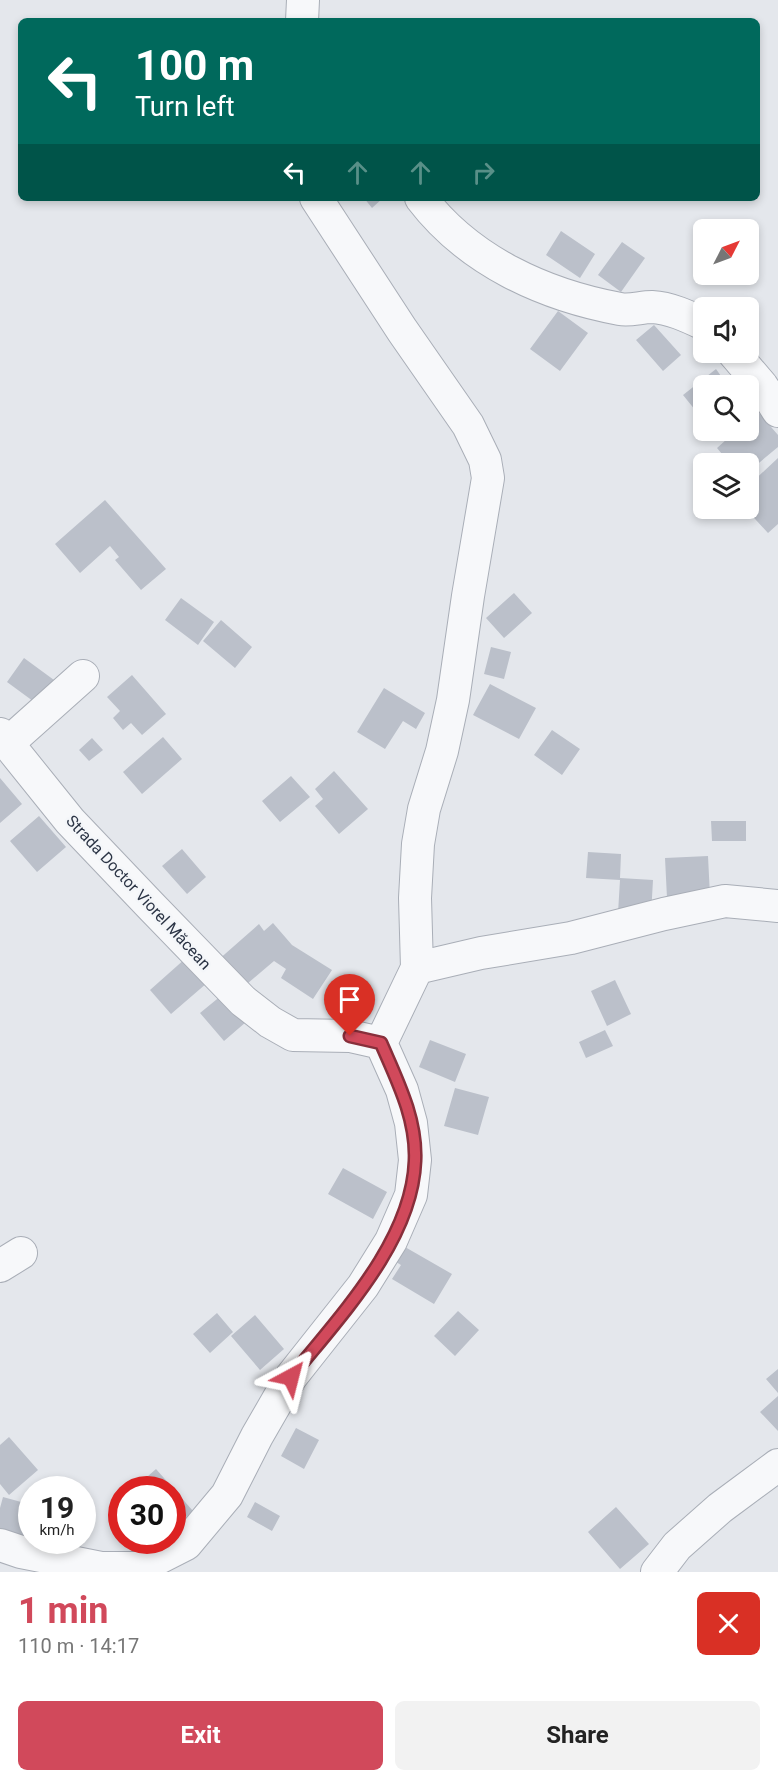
<!DOCTYPE html>
<meta charset="utf-8">
<style>
:root{--surface:#fff;--page:#f2f2f2;--text:#222;--muted:#767676;--accent:#d1495b}
body{margin:0;font-family:Roboto,sans-serif;background:var(--page);color:var(--text);height:100vh;display:flex;flex-direction:column;font-size:22px;white-space:nowrap}
*{box-sizing:border-box;margin:0}
p{font-size:20px;color:var(--muted)}
.icon{flex:none;width:33px;height:33px;fill:none;stroke:currentColor;stroke-width:2;stroke-linecap:round;stroke-linejoin:round}
.map{position:relative;height:1572px;overflow:hidden}
.side{display:flex;flex-direction:column;background:var(--surface);flex:1}
.side>*{flex:none}
.hud{position:absolute;left:18px;top:18px;width:742px;height:183px;border-radius:9px;box-shadow:0 3px 9px #0003;background:#00695c;color:#fff;overflow:hidden}
.needle{width:39px;rotate:48deg}
.fabs{position:absolute;left:693px;top:219px;display:grid;gap:12px}
.fabs a{display:grid;place-items:center;width:66px;height:66px;border-radius:9px;background:var(--surface);box-shadow:0 3px 9px #0003;font-size:30px}
.speed{position:absolute;left:18px;top:1476px;display:flex;gap:12px;font-size:30px;font-weight:700;text-align:center}
.speed>*{display:grid;place-content:center;width:78px;height:78px;border-radius:50%;background:var(--surface);box-shadow:0 3px 9px #0003;line-height:1}
.speed small{font-size:15px;font-weight:400}
.speed .limit{border:9px solid #d22;background:#fff;color:#111}
.pin{position:absolute;display:grid;place-items:center;width:51px;height:51px;color:#fff;margin:-62px -26px;border-radius:50% 50% 50% 0;rotate:-45deg;box-shadow:0 0 6px #0007}
.pin .icon{rotate:45deg}
.me{position:absolute;width:66px;margin:-33px;rotate:38deg;stroke-linejoin:round;filter:drop-shadow(0 0 4px #0008)}
.turn{display:flex;align-items:center;gap:21px;height:126px;padding:0 18px;font-size:27px}
.turn .icon{width:78px;height:78px;stroke-width:2.5}
.turn b{display:block;font-size:42px;line-height:51px}
.lanes{display:flex;align-items:center;height:57px;padding:0 18px;background:#0003;justify-content:center;gap:30px;direction:ltr}
.lanes .off{opacity:.35}
.round{display:grid;place-items:center;flex:none;width:63px;height:63px;border-radius:9px;background:var(--page)}
.head{display:flex;align-items:center;justify-content:space-between;height:102px;padding:0 18px}
h1{font-size:36px;font-weight:700;line-height:45px;color:var(--accent)}
.action{display:flex;gap:12px;margin-top:auto;padding:12px 18px}
.action a{flex:1;height:69px;border-radius:9px;background:var(--accent);color:#fff;font-size:24px;font-weight:700;line-height:69px;text-align:center}
.action a+a{background:var(--page);color:var(--text)}
.map>svg:first-child{display:block}
.building{fill:#bbc0ca}
.lines{fill:none;stroke-linecap:round;stroke-linejoin:round}
.minor-casing{stroke:#a9aeb7;stroke-width:34}
.minor{stroke:#f7f8fa;stroke-width:32}
.route-casing{stroke:#882f3b;stroke-width:15}
.route{stroke:#d1495b;stroke-width:10}
.labels{text-anchor:middle;stroke-width:5;stroke-linejoin:round;paint-order:stroke}
.street-label{font-size:16px;fill:#2b3445;stroke:#f4f6f9}
</style>
<div class="map">
<svg width="778" height="1572" viewBox="0 0 778 1572">
<rect width="100%" height="100%" fill="#e4e7ec"/>
<path class="building" d="M364,198H383L372,208Z
M561,231L595,254L580,278L546,255Z
M622,242L645,258L621,292L598,275Z
M558,311L588,333L560,371L530,349Z
M654,325L681,355L663,371L636,340Z
M716,369L728,386H704V421L683,395Z
M758,412L778,435V447L748,472V464H722L727,460L717,448L737,430H748V420Z
M778,458V524L768,533L745,508H748V486Z
M105,500L166,569L141,590L115,560L119,557L110,546L80,573L55,544Z
M514,593L532,613L504,638L486,618Z
M181,598L214,622L198,645L165,620Z
M221,620L252,647L235,668L203,641Z
M491,647L511,652L504,679L484,674Z
M24,658L54,680L37,704L7,682Z
M132,675L166,714L142,735L131,723L123,730L113,718L120,711L107,697Z
M490,684L536,708L519,739L473,715Z
M384,688L425,713L416,729L403,721L385,749L357,732Z
M552,730L580,749L562,775L534,755Z
M163,737L182,759L142,794L123,772Z
M92,738L103,750L89,761L79,750Z
M334,771L368,809L339,834L315,806L323,799L315,789Z
M291,776L310,797L280,822L262,801Z
M0,778L22,804L0,823Z
M39,816L66,847L37,872L10,841Z
M711,821H746V841H712Z
M182,849L206,877L187,894L162,866Z
M588,852L621,854L620,878L653,880L651,915L618,913L620,880L586,878Z
M708,856L710,896L667,898L665,858Z
M273,923L292,945L332,970L313,999L281,978L286,969L274,961L241,989L217,961L259,924L264,931Z
M186,958L207,983L171,1014L150,990Z
M615,980L631,1014L607,1026L591,991Z
M222,995L246,1022L224,1041L200,1013Z
M605,1030L613,1046L586,1058L579,1042Z
M430,1040L466,1054L455,1082L419,1067Z
M455,1088L489,1097L478,1135L444,1126Z
M343,1168L387,1192L373,1219L328,1194Z
M405,1247L452,1274L434,1304L392,1279L401,1265L396,1262Z
M458,1311L479,1330L455,1356L434,1336Z
M217,1313L233,1332L210,1353L193,1334Z
M255,1315L284,1349L260,1370L231,1336Z
M778,1369V1393L766,1379Z
M778,1396V1431L760,1412Z
M296,1428L319,1440L304,1469L281,1456Z
M9,1437L38,1470L9,1495L0,1484V1445Z
M156,1469L193,1511L172,1529V1490H144L139,1484Z
M3,1497L32,1505V1528L27,1544L0,1537V1508Z
M255,1502L280,1516L272,1531L247,1517Z
M616,1507L649,1544L620,1569L588,1532Z"/>
<g class="lines">
<g class="minor-casing">
<path id="minor" d="M302,21L303,0
M316,198L402,330L468,425L485,460L488,478L468,596L453,700L442,751L424,809L418,844L415,898L417,968
M421,198C469,261 544,295 620,309C630,311 641,307 652,307C670,308 687,316 704,324
M733,352L762,386L778,411
M0,734L70,821L150,905L243,1001L270,1022L293,1035L350,1036L381,1043
M8,743L83,676
M381,1043L417,968L481,953L571,938L664,914L725,901L778,906
M0,1266L21,1253
M0,1545L21,1552L101,1568H139L186,1544L227,1495L257,1436L291,1377L363,1286L391,1241L411,1195L415,1160L411,1123L402,1090L381,1043
M657,1572L677,1546L720,1508L778,1465"/>
</g>
<use href="#minor" class="minor"/>
</g>
<g class="lines">
<g class="route-casing">
<path id="route" d="M291,1377C339,1317 412,1242 415,1161C417,1119 397,1080 381,1043L350,1036"/>
</g>
<use href="#route" class="route"/>
</g>
<g class="labels">
<g class="street-label">
<text transform="translate(139 892) rotate(47)" y="6">Strada Doctor Viorel Măcean</text>
</g>
</g>
</svg>
<div class="fabs">
<a><svg class="needle" viewBox="-14 -14 28 28"><path d="M0-13l5 13h-10z" fill="#e53935"/><path d="M0 13l5-13h-10z" fill="#767676"/></svg></a>
<a><svg class="icon" aria-label="sound" viewBox="0 0 24 24"><path d="M4 9h4l5-4v14l-5-4H4zM17 9q2 3 0 6"/></svg></a>
<a><svg class="icon" aria-label="search" viewBox="0 0 24 24"><circle cx="10" cy="10" r="6"/><path d="M15 15l6 6"/></svg></a>
<a><svg class="icon" aria-label="layers" viewBox="0 0 24 24"><path d="M12 4l9 5-9 5-9-5zM3 14l9 5 9-5"/></svg></a>
</div>
<div class="speed"><div>19<small>km/h</small></div><div class="limit">30</div></div>
<div class="pin" style="left:350px;top:1036px;background:#d93025"><svg class="icon" aria-label="arrive" viewBox="0 0 24 24"><path d="M6 21V4h12l-3 4 3 4H6"/></svg></div>
<svg class="me" style="left:291px;top:1377px" viewBox="-20 -20 40 40"><path d="M0-17L14 15 0 8-14 15z" fill="#d1495b" stroke="#fff" stroke-width="4"/></svg>
<div class="hud">
<div class="turn"><svg class="icon" aria-label="left" viewBox="0 0 24 24"><path d="M17 20v-9H6M10 6l-5 5 5 5"/></svg><div><b>100 m</b>Turn left</div></div>
<div class="lanes"><svg class="icon" aria-label="left" viewBox="0 0 24 24"><path d="M17 20v-9H6M10 6l-5 5 5 5"/></svg><svg class="icon off" aria-label="ahead" viewBox="0 0 24 24"><path d="M12 20V5M6 11l6-6 6 6"/></svg><svg class="icon off" aria-label="ahead" viewBox="0 0 24 24"><path d="M12 20V5M6 11l6-6 6 6"/></svg><svg class="icon off" aria-label="right" viewBox="0 0 24 24"><path d="M7 20v-9h11M14 6l5 5-5 5"/></svg></div>
</div>
</div>
<section class="side">
<div class="head"><div><h1>1 min</h1><p>110 m · 14:17</p></div><a class="round" style="background:#d93025;color:#fff"><svg class="icon" aria-label="close" viewBox="0 0 24 24"><path d="M6 6l12 12M18 6L6 18"/></svg></a></div>
<div class="action"><a>Exit</a><a>Share</a></div>
</section>
